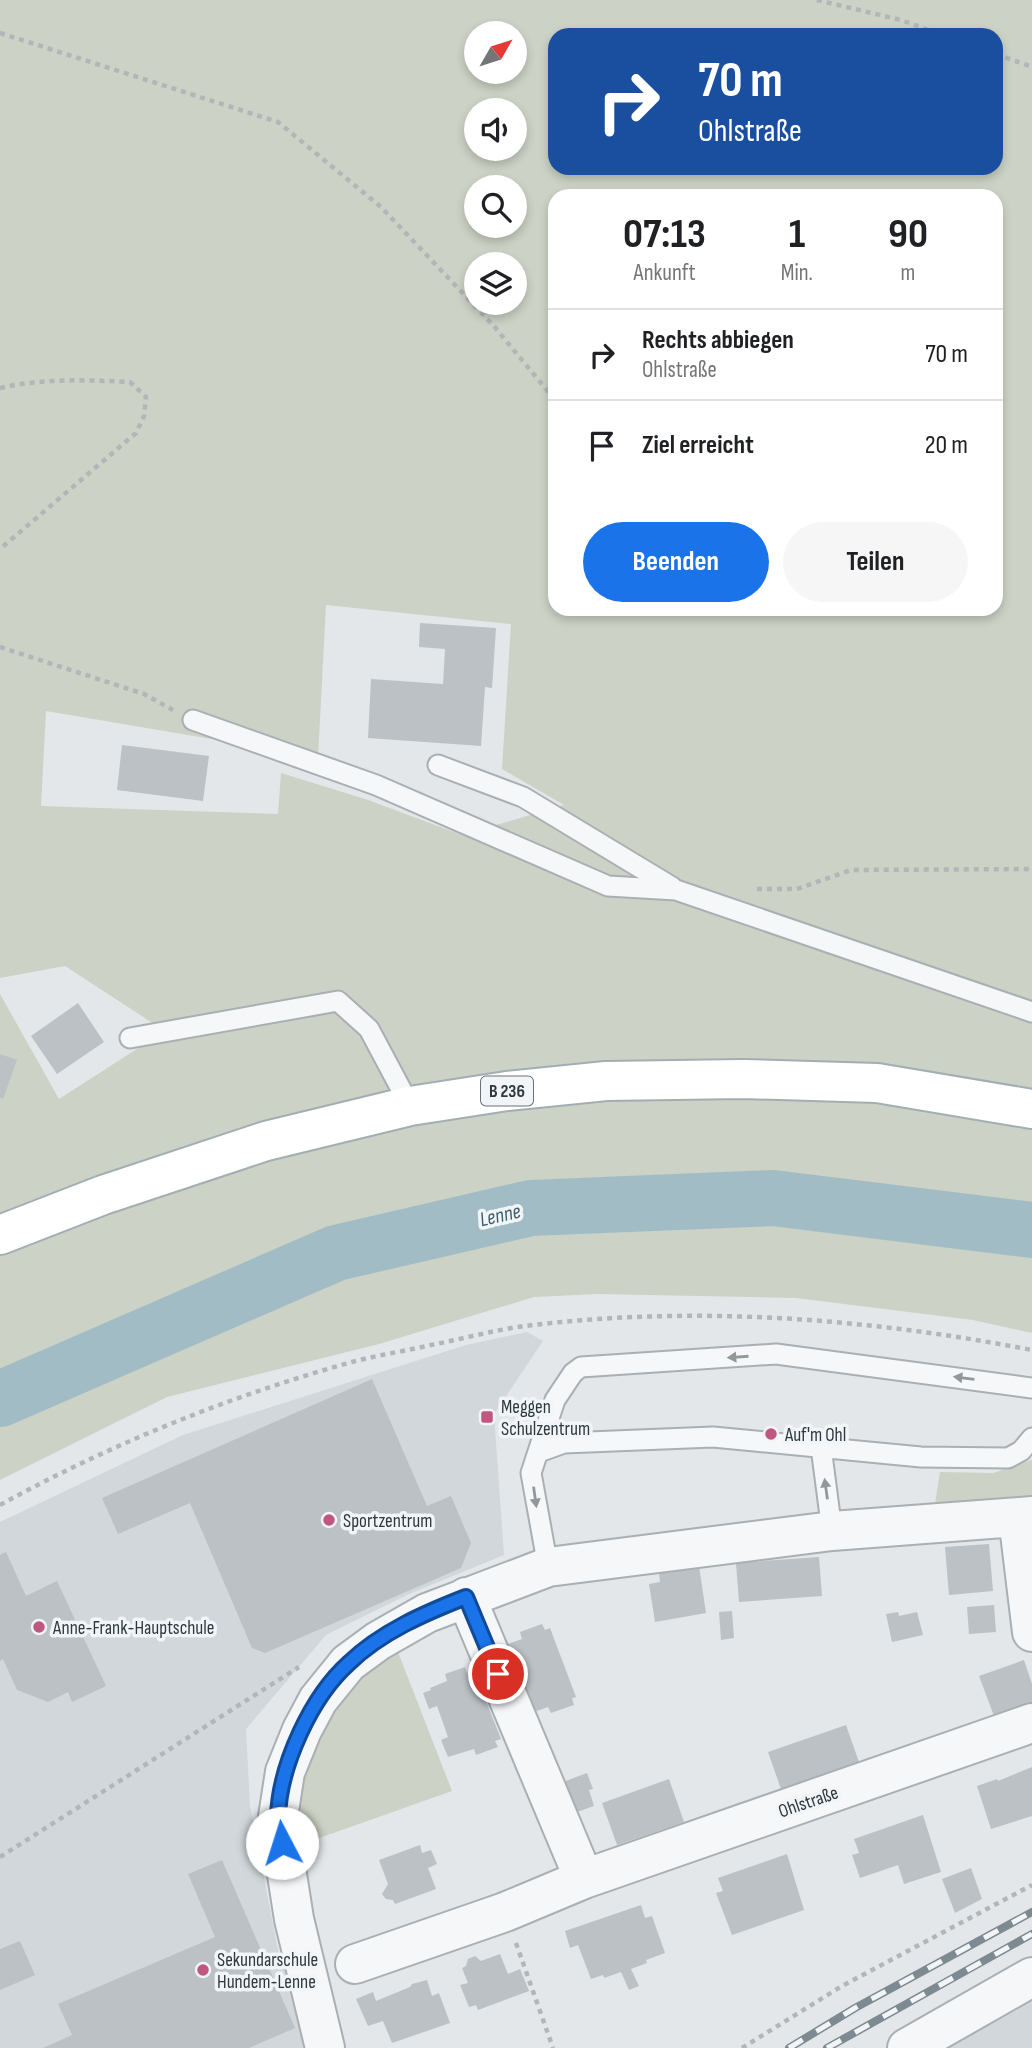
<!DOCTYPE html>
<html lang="de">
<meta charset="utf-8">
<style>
:root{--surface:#fff;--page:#f6f6f6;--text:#202124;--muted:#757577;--line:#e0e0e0;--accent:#1a73e8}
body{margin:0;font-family:"Sofia Sans Condensed",sans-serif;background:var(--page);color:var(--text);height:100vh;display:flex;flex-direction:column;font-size:26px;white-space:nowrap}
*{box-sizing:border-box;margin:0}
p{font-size:23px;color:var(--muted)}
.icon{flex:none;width:38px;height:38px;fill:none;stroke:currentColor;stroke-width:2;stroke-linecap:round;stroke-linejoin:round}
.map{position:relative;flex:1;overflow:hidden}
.panel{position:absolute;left:548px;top:189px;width:455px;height:427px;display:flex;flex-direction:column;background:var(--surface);border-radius:21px;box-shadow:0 4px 10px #0003}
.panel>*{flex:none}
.hud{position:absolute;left:548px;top:28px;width:455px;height:147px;border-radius:21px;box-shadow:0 4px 10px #0003;background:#1a4fa0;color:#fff;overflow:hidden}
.needle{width:46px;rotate:51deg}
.fabs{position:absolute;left:464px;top:21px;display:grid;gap:14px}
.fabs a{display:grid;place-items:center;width:63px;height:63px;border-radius:50%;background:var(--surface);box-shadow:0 4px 10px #0003;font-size:35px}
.pin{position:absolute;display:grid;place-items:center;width:60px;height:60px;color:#fff;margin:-30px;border:4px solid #fff;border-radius:50%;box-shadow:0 2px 7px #0007}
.me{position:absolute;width:77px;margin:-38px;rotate:355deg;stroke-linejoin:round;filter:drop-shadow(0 0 5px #0008)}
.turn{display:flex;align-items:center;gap:24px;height:147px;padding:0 35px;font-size:32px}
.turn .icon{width:91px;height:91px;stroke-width:2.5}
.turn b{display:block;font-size:49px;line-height:60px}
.eta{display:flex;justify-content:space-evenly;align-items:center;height:119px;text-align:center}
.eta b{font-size:42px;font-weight:700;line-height:49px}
.button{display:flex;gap:14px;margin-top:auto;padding:14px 35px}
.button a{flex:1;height:80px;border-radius:42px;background:var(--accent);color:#fff;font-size:28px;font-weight:700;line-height:80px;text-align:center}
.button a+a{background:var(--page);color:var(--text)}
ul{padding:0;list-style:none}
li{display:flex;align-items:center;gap:21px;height:91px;padding:0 35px;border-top:2px solid var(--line)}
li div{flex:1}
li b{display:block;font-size:26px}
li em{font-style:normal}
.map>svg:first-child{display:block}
.built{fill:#d1d7db}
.green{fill:#ccd2c5;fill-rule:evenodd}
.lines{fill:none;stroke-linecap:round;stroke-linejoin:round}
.river{stroke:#a2bcc5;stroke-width:56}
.building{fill:#bbc1c5}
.lane-casing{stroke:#a9afb3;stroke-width:23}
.street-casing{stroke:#a9afb3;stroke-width:42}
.primary-casing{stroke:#a3aeb4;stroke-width:42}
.path{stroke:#b1b6b9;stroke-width:4.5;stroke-dasharray:5 5;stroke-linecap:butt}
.lane{stroke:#f5f7f8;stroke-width:19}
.street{stroke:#f5f7f8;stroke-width:38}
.primary{stroke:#fff;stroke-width:38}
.rail-casing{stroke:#7e8a91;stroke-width:8}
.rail{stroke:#f2f5f7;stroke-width:5;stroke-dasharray:16;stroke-linecap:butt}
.oneway{fill:#91989c}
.route-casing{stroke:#114b97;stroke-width:18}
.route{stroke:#1a73e8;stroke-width:12}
.poi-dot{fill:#bf5781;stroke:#f2f5f7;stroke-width:2.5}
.labels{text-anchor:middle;stroke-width:7;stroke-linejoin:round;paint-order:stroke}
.shield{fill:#f2f5f7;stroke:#687176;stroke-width:2}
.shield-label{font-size:18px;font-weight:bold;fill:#2d383f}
.poi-label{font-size:19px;fill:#2d383f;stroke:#f2f5f7;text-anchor:start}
.street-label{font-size:19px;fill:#2d383f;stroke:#f2f5f7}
.water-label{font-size:21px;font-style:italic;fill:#3b5f6f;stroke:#f2f5f7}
</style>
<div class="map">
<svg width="1032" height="2048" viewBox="0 0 1032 2048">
<rect width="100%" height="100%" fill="#e3e7e9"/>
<path class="built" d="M527,1332L543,1341L494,1414L504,1555L409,1594L326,1635L246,1729L250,1806L278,1950L315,2048H0V1522L183,1435L466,1345Z
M1032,2002V2048H946Z"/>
<path class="green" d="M0,0H1032V1333L973,1320L796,1298L597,1294L534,1297L379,1344L167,1397L0,1480V994L59,1099L143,1045L154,1024L65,966L0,978ZM476,33H514V72H476ZM555,35H996V168H555ZM476,110H514V149H476ZM476,187H514V226H476ZM555,196H996V609H555ZM476,264H514V303H476ZM326,605L511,624L502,769L564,805L462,835L368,800L281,773L278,814L41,806L46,711L318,757Z
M1032,1460V1498L935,1504L940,1472L993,1473Z
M398,1652L452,1791L291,1848L301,1751L358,1673Z"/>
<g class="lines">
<path class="river" d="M0,1399L336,1253L531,1208L773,1198L1032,1230"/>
</g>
<path class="building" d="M420,623L496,628L492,688L485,687L481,746L368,738L371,679L443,684L445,649L419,647Z
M122,745L209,756L203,801L117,790Z
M78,1003L104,1042L57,1074L31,1036Z
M0,1054L17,1060L3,1099L0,1097Z
M372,1379L427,1506L451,1496L471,1543L461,1568L265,1653L252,1648L190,1503L118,1534L102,1498Z
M989,1544L993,1591L949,1595L945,1547Z
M6,1552L26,1596L57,1581L106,1686L72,1702L68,1692L48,1702L17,1690L3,1659L0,1661V1555Z
M819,1557L822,1596L739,1602L736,1563Z
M699,1566L706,1613L655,1622L649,1584L660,1582L659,1572Z
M994,1605L996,1632L969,1634L967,1607Z
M732,1611L734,1638L721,1640L719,1612Z
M898,1612L899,1616L917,1612L923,1635L892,1642L886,1614Z
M542,1624L545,1630L550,1628L576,1697L572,1698L574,1705L551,1713L548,1707L531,1713L505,1645L522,1639L520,1632Z
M1024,1660L1032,1684V1703L994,1716L979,1676Z
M465,1667L467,1673L474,1671L501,1739L495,1741L498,1747L476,1755L474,1749L448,1757L441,1740L448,1737L437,1706L429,1709L423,1693L431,1690L430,1688L447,1681L445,1674Z
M846,1725L859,1762L781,1789L768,1752Z
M1032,1767V1816L991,1829L977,1786L997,1779L998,1781Z
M587,1773L593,1789L589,1790L594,1806L574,1813L563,1782Z
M669,1779L684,1822L617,1845L602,1803Z
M923,1815L941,1872L904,1884L898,1865L860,1878L852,1855L859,1853L854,1839Z
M420,1845L422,1853L431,1850L437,1864L428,1868L436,1889L395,1904L393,1900L386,1899L382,1894L388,1884L379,1860Z
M787,1854L804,1910L732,1935L716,1893L723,1891L718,1878Z
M222,1860L295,2028L249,2048H43L72,2035L58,2004L215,1937L188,1874Z
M971,1868L982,1899L955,1913L942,1879Z
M641,1905L645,1918L652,1916L665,1953L646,1960L647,1963L631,1969L639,1986L629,1990L621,1972L604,1978L603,1975L591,1979L578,1945L570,1948L565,1931Z
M20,1941L35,1975L0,1990V1949Z
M500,1954L508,1974L520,1969L529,1991L478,2010L476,2005L469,2007L460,1985L468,1983L462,1968L466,1966L468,1959L475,1956L481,1961Z
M427,1980L432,1996L439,1993L450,2023L392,2043L383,2021L368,2026L356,1999L373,1992L376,2001L410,1987L412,1984Z"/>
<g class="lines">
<g class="lane-casing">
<path id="lane" d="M193,720L376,785L608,886L676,890L1032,1012
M438,765L523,797L672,887
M130,1038L338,1001L369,1029L410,1106
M821,1447L832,1531
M539,1452L564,1443L713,1437L921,1457L1008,1458L1021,1451L1032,1438
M548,1567L531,1473L555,1400L573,1373L581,1367L776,1354L1032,1388"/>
</g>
<g class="street-casing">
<path id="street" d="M1018,1517L1032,1632
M466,1597L584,1879
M355,1964L505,1912L584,1879L1032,1723
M325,2048L294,1919L278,1817L285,1772L302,1730L318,1700L348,1663L378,1641L427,1613L548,1567L832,1531L1032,1516
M907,2048L1032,1977"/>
</g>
<g class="primary-casing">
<path id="primary" d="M0,1235L103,1195L266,1141L410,1106L507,1091L606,1081L743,1079L877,1083L1032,1109"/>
</g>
<path class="path" d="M817,0L901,20L942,35
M0,33L278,122L381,207L493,325L555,400
M996,54L1032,67
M0,388C44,378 86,380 130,382L146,397L144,416L136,433L0,549
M0,647L144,694L173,710
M757,889H797L851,870L1032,869
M0,1505C111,1444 230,1396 352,1362C378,1355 405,1351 431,1345C462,1339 494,1330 525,1326C693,1305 866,1318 1032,1350
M0,1857L299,1667
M516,1943L553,2048
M742,2048L842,1986L1032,1885"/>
<use href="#lane" class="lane"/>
<use href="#street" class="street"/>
<use href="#primary" class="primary"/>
<g class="rail-casing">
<path id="rail" d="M789,2048L855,2008L1032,1912
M827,2048L1032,1934"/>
</g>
<use href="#rail" class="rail"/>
</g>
<defs><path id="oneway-solid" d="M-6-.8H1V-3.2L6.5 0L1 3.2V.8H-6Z" transform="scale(1.75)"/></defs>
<g class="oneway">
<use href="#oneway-solid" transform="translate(738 1357) rotate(176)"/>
<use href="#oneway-solid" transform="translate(964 1378) rotate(-173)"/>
<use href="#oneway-solid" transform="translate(826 1489) rotate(-98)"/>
<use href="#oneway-solid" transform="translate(535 1497) rotate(82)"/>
</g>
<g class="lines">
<g class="route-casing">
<path id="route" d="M282,1843C281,1834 278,1825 278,1816C280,1765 311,1697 349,1663C381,1632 425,1613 466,1597L498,1674"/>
</g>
<use href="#route" class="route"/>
</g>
<g class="poi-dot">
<rect x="480" y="1410" width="14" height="14" rx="3.5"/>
<circle cx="771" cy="1434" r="7"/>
<circle cx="329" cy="1520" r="7"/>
<circle cx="39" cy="1627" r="7"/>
<circle cx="203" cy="1970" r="7"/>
</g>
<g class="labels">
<rect class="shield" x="481" y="1076.5" width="52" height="29" rx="5"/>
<g class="shield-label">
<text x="507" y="1097">B 236</text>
</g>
<g class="poi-label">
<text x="501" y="1413">Meggen<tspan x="501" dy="22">Schulzentrum</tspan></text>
<text x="785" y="1441">Auf'm Ohl</text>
<text x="343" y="1527">Sportzentrum</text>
<text x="53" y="1634">Anne-Frank-Hauptschule</text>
<text x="217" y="1966">Sekundarschule<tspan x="217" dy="22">Hundem-Lenne</tspan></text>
</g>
<g class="street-label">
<text transform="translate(808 1801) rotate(-19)" y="7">Ohlstraße</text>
</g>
<g class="water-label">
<text transform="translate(500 1215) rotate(-13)" y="7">Lenne</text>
</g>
</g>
</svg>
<div class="fabs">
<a><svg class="needle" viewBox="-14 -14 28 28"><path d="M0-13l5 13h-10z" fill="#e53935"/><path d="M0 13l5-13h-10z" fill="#757577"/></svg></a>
<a><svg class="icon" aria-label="sound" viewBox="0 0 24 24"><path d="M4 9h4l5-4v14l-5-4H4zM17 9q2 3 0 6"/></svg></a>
<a><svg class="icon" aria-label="search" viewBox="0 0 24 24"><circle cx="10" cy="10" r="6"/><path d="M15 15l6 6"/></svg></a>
<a><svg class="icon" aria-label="layers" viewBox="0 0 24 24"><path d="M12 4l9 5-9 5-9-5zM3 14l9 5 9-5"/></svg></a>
</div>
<div class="pin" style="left:498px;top:1674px;background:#d93025"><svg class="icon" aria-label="arrive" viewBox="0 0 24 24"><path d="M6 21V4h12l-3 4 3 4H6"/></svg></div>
<svg class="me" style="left:282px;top:1843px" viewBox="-20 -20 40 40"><circle r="19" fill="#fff"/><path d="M0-13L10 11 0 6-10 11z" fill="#1a73e8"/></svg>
<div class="hud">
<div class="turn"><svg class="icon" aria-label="right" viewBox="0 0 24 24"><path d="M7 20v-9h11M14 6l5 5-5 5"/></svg><div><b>70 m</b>Ohlstraße</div></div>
</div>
<section class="panel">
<div class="eta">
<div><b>07:13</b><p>Ankunft</p></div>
<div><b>1</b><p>Min.</p></div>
<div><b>90</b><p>m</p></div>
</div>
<ul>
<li><svg class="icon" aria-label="right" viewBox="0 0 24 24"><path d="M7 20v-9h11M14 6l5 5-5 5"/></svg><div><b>Rechts abbiegen</b><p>Ohlstraße</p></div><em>70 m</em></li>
<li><svg class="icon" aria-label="arrive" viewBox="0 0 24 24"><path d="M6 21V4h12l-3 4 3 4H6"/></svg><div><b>Ziel erreicht</b></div><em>20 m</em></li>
</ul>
<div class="button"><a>Beenden</a><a>Teilen</a></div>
</section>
</div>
